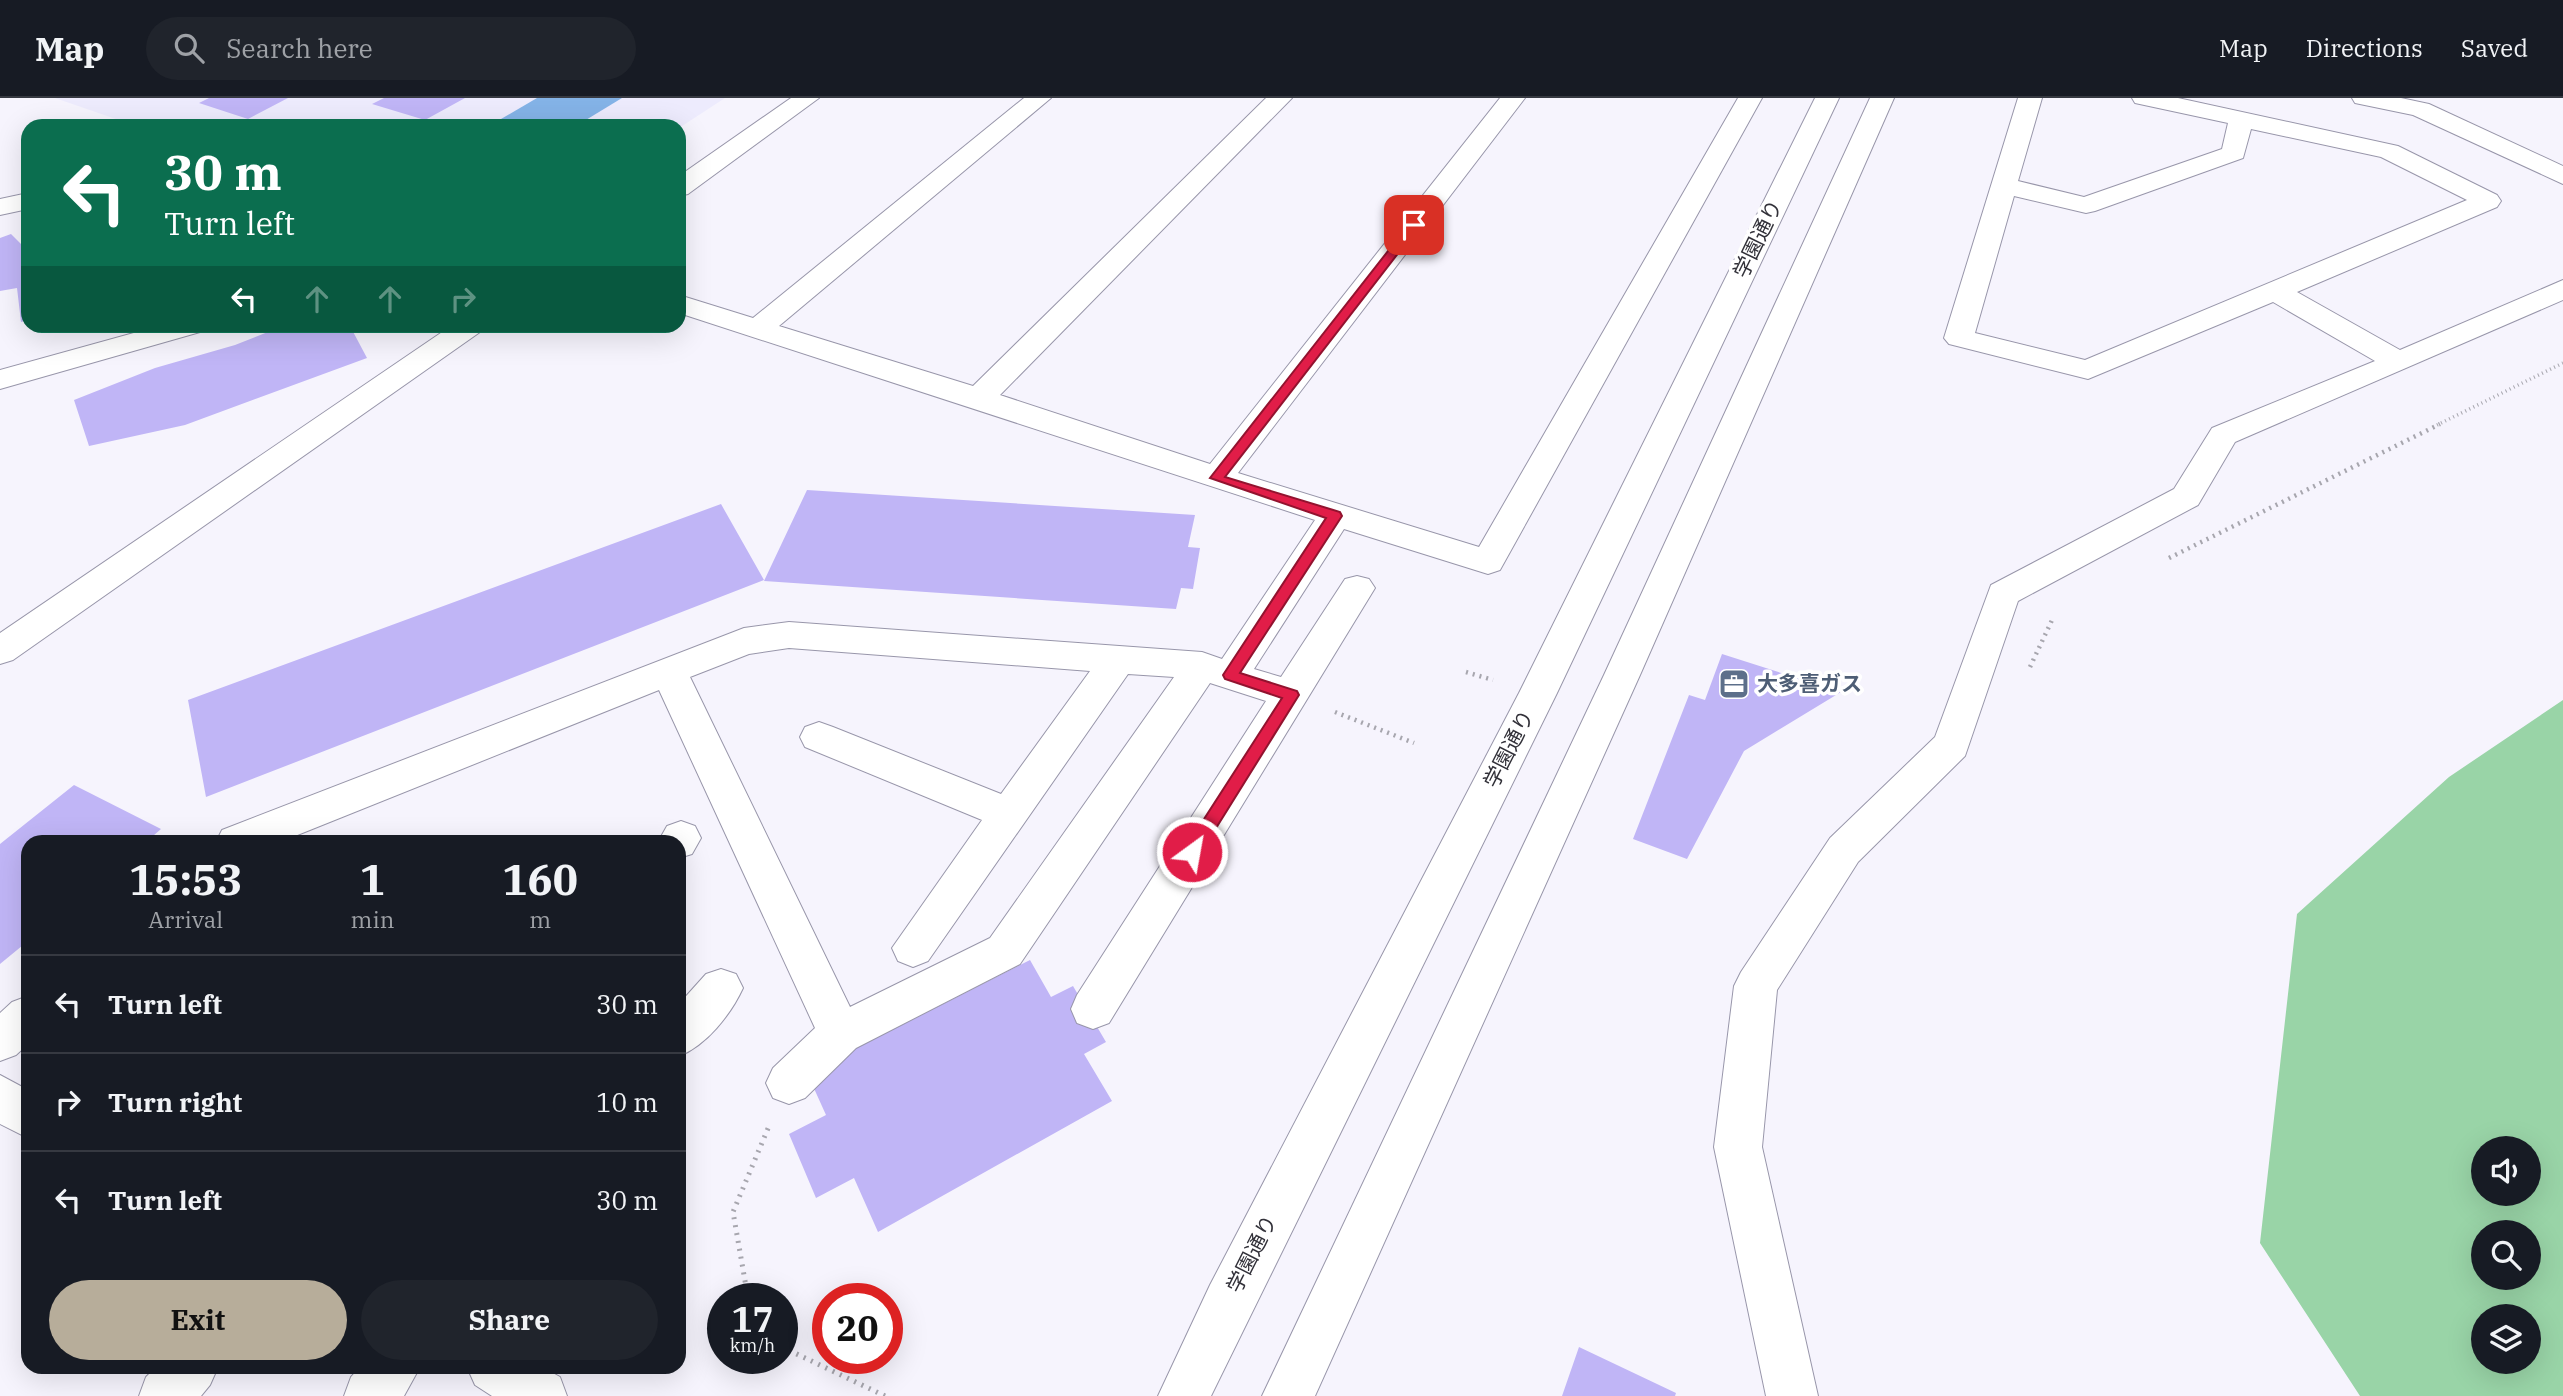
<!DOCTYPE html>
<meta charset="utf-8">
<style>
:root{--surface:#171b24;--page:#20242c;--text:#f1f3f6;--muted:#9ea1a6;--line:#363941;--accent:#b7ad9a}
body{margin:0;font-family:"IBM Plex Serif","Noto Sans JP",serif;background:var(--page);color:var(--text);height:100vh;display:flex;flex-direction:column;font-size:26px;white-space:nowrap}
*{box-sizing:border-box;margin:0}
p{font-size:23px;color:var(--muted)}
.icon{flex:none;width:38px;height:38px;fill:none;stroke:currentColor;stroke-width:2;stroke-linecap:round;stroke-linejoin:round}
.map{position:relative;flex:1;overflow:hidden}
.panel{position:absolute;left:21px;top:737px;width:665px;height:539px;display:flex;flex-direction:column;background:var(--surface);border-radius:21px;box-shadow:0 7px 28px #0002}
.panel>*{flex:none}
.guide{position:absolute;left:21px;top:21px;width:665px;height:214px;border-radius:21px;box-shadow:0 7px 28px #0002;background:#0b6e4f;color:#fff;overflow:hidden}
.tools{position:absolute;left:2471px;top:1038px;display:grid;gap:14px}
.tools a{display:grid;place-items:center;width:70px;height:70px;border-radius:50%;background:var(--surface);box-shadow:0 7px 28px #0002;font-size:35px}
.speed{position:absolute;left:707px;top:1185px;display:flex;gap:14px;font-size:35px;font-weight:700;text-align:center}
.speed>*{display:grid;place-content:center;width:91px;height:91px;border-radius:50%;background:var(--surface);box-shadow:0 7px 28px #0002;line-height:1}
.speed small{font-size:18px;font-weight:400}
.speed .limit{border:10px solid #d22;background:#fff;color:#111}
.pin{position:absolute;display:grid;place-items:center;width:60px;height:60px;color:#fff;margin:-30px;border-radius:14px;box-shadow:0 4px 10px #0006}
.me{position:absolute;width:77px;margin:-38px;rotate:32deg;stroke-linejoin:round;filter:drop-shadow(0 0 5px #0008)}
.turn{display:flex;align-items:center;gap:24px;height:147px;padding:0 28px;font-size:32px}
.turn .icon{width:91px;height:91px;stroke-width:2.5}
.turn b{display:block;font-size:49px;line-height:60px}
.lanes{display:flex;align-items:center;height:66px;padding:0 28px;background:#0003;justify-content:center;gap:35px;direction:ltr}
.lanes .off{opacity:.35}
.eta{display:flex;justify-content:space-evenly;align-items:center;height:119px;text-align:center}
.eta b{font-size:42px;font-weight:700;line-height:49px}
.button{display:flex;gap:14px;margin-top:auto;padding:14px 28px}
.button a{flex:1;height:80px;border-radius:42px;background:var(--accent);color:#111;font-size:28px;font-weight:700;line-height:80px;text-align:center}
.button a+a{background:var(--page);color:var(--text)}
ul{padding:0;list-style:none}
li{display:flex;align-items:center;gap:21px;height:98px;padding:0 28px;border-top:2px solid var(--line)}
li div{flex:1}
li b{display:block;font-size:26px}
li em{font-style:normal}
header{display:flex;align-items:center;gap:42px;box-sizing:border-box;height:98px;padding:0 35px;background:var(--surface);border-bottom:2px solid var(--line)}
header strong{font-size:33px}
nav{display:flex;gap:38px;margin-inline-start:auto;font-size:24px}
.search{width:490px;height:63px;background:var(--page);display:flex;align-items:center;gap:18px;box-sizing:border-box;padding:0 24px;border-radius:38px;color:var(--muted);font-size:26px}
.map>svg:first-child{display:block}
.built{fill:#edebfd}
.green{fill:#99d4a7;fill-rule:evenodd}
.water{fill:#84b3e7}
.building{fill:#c0b5f6}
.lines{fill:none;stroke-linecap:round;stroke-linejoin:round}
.minor-casing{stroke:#9896aa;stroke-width:2}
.path-far2{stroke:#a7a6ae;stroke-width:3.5;stroke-dasharray:1 3.5;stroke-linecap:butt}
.path-far1{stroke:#a7a6ae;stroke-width:4.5;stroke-dasharray:2 5;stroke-linecap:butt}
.path{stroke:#a7a6ae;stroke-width:5;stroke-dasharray:2 6;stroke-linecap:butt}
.minor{fill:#fff;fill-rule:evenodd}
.route{fill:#e11d48;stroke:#92132f;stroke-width:2}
.labels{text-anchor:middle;stroke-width:7;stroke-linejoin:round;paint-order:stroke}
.street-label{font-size:21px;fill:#323139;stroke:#fff}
.service-label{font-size:21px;font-weight:bold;fill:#4e5e75;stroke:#fff;text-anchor:start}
</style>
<header>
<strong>Map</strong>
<div class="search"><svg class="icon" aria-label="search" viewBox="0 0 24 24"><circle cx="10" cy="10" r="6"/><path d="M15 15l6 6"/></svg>Search here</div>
<nav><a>Map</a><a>Directions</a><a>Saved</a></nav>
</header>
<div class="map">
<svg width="2563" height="1298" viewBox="0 0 2563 1298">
<rect width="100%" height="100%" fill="#f6f4fd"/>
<path class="built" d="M55,0H725L679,30L136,28Z"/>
<path class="green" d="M2563,602V1298H2360L2260,1145L2297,816L2449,679ZM2483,1050H2529V1096H2483ZM2483,1134H2529V1180H2483ZM2483,1218H2529V1264H2483Z"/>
<path class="water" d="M537,0H622L576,28H489Z"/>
<path class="building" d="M209,0H288L248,21L199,5Z
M384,0H465L425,22L372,6Z
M11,136L28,153V222L21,224L17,190L0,193V140Z
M283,228H350L367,260L185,327L89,348L74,302L155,270L235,247Z
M807,392L1195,417L1188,449L1200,450L1193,491L1181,490L1176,511L764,483Z
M721,406L764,482L206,699L188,602Z
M1722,556L1841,594L1744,653L1687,761L1633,741L1689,597L1705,602Z
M74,687L161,731L146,744H28V843L0,866V746Z
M1030,862L1051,899L1073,888L1106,944L1084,956L1112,1003L878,1134L854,1080L816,1100L789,1036L826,1017L807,975Z
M1579,1249L1676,1295L1675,1298H1562Z"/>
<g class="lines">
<g class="minor-casing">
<path id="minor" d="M791,0H819L688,96L679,98V78Z
M1024,0H1051L779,228L973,288L1266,0H1292L1000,297L1210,366L1500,0H1525L1238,375L1479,449L1738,0H1762L1500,472L1488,476L1344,431L1254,571L1281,579L1345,481L1357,478L1369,481L1375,490L1109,925L1093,931L1077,925L1071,911L1077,897L1266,603L1210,585L1020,866L856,950L805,1000L789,1006L773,1000L766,985L773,970L815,930L659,592L280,744H216L222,732L744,530L789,524L1202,554L1222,561L1315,422L679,215V197L753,220ZM789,550L1090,573L1001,696L833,629L819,624L805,629L800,639L805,649L982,722L892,850L898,863L913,869L928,863L1128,576L1174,579L990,840L850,909L690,579L749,556Z
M1815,0H1839L1557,595L1211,1298H1158L1210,1187L1519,595Z
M1870,0H1894L1640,577L1315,1298H1262L1604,577Z
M2018,0H2042L2018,83L2084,99L2222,51L2228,25L2135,5L2132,0H2178L2398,48L2497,97L2501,103L2497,109L2297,194L2400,252L2563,182V202L2235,344L2198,407L2018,503L1965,658L1858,764L1777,892L1762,1049L1818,1298H1766L1714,1049L1734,888L1741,874L1830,740L1935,639L1991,487L2174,391L2212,330L2375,263L2273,204L2088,281L1949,246L1944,240ZM2251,31L2381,59L2467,102L2085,262L1975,235L2014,98L2086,115L2095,113L2243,60Z
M2352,0H2401L2429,6L2563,68V86L2413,17L2355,5Z
M28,95V111L0,117V101Z
M159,228H205L200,234L0,291V272Z
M451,228H485L480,234L13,562L0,566V535Z
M681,723L695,728L701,740L692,756L679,760V744H658L667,728Z
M721,871L736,876L743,890C731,916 706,948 679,958V906L706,876Z
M28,898V946L16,957L0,963V915L12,904Z
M0,977L28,992V1040L0,1026Z
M156,1269H218L210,1287L201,1298H139L146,1279Z
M360,1269H420L404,1298H344L351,1279Z
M467,1269H542L560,1279L567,1298H492L475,1287Z"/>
</g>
<path class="path-far2" d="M2437,327L2563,265"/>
<path class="path-far1" d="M2169,460L2440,326
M2030,569L2053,520
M1466,574L1493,582
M1335,614L1414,645"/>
<path class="path" d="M748,1200L733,1114L769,1028
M782,1249L885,1298"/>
<use href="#minor" class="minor"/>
</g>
<path class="route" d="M1410,125L1420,127L1225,379L1340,414L1342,418L1240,575L1297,593L1299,597L1198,759H1186L1184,754L1186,749L1282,600L1225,581L1223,577L1326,420L1210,380Z"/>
<defs>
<g id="office-square" transform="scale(1.575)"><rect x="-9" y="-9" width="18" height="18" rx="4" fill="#5c6f8a" stroke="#fff"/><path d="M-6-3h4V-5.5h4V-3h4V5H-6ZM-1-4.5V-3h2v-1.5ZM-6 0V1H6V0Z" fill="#fff"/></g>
</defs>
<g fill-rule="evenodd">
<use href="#office-square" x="1734" y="586"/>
</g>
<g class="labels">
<g class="street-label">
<text transform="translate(1758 141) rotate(-64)" y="7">学園通り</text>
<text transform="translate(1509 651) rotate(-63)" y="7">学園通り</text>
<text transform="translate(1252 1156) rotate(-63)" y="7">学園通り</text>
</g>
<g class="service-label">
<text x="1757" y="593">大多喜ガス</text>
</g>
</g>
</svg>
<div class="tools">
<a><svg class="icon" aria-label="sound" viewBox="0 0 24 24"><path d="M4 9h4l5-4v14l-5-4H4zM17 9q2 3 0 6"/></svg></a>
<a><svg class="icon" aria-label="search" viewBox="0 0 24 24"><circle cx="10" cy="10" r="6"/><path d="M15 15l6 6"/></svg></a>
<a><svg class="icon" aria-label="layers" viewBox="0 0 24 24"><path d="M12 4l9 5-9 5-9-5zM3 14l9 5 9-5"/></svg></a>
</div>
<div class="speed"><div>17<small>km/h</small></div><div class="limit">20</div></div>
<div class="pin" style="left:1414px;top:127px;background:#d93025"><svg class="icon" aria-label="arrive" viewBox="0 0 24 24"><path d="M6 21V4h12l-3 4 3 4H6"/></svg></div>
<svg class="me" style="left:1192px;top:754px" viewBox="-20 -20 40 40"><circle r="17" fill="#e11d48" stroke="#fff" stroke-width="3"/><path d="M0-11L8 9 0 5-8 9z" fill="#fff"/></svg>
<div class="guide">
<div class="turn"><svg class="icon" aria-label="left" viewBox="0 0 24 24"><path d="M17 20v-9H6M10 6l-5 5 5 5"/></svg><div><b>30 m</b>Turn left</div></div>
<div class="lanes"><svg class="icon" aria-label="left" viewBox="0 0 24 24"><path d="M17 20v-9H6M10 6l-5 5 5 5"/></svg><svg class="icon off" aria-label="ahead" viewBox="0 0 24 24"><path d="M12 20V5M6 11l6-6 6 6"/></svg><svg class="icon off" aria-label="ahead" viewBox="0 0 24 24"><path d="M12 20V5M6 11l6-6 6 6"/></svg><svg class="icon off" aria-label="right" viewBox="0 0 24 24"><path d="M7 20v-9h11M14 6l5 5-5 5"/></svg></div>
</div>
<section class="panel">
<div class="eta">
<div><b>15:53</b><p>Arrival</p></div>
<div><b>1</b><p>min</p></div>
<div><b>160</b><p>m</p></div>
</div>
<ul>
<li><svg class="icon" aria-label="left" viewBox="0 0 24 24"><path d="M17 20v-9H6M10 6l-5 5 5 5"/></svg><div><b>Turn left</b></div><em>30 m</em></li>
<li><svg class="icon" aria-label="right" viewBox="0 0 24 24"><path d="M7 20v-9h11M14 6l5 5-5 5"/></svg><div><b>Turn right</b></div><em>10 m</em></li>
<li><svg class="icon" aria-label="left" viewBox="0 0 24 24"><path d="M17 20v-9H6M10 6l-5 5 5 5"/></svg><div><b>Turn left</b></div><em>30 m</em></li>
</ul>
<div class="button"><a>Exit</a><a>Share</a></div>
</section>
</div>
